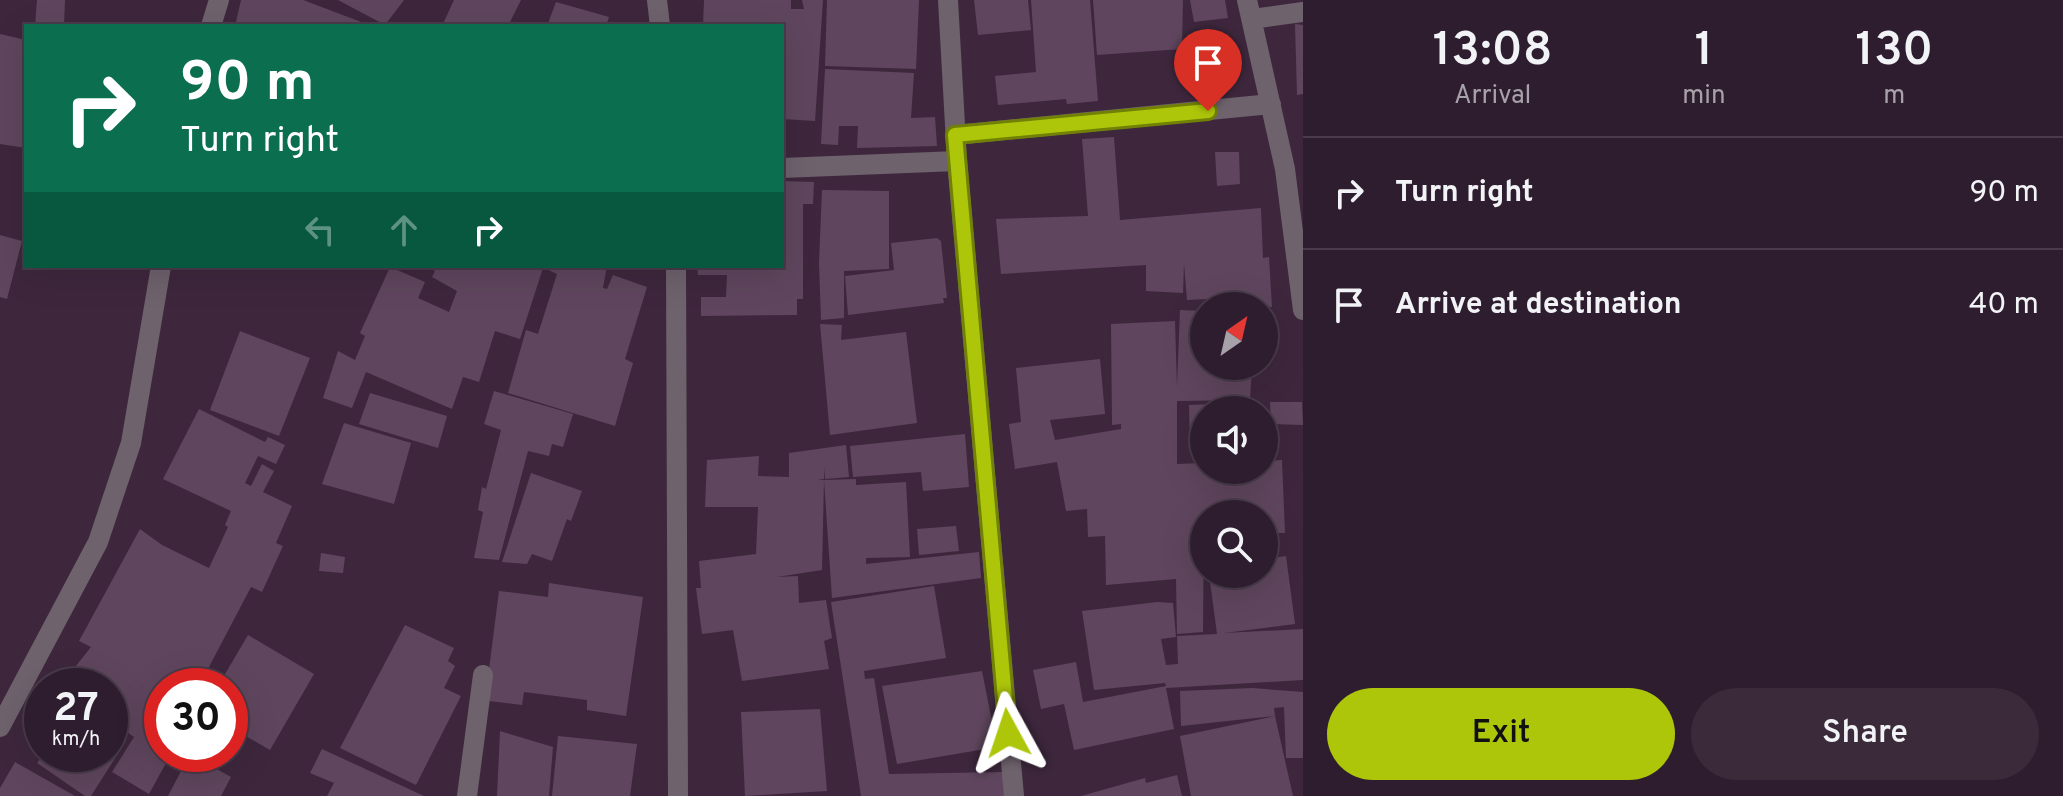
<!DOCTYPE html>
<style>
:root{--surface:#2e1d2e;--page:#3a2a3a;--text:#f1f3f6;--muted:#a7a2aa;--line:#493b4a;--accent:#aec60a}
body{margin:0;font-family:Overpass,sans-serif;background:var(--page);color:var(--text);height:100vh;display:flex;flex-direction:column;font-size:30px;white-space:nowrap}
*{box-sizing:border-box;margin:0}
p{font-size:26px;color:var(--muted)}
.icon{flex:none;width:44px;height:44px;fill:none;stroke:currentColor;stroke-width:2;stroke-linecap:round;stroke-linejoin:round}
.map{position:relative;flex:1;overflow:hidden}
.details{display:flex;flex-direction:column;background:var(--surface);width:760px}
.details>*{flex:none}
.banner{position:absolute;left:24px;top:24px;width:760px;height:244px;border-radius:0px;box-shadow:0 8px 32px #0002,0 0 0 2px var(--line);background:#0b6e4f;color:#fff;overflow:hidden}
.needle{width:52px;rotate:34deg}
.controls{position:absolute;left:1190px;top:292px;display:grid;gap:16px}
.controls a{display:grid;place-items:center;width:88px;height:88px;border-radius:50%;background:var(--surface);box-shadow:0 8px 32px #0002,0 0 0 2px var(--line);font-size:40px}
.speed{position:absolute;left:24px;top:668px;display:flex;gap:16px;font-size:40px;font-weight:700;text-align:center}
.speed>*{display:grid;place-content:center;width:104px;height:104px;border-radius:50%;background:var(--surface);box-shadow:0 8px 32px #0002,0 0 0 2px var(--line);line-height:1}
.speed small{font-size:20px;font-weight:400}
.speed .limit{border:12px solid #d22;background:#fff;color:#111}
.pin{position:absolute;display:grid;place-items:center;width:68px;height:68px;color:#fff;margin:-82px -34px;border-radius:50% 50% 50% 0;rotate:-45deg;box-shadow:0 0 8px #0007}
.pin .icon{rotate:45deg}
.me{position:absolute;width:88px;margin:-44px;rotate:355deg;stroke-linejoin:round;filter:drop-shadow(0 0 6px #0008)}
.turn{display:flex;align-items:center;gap:28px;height:168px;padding:0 24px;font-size:36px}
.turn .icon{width:104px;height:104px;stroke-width:2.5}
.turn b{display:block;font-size:56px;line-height:68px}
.lanes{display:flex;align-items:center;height:76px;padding:0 24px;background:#0003;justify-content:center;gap:40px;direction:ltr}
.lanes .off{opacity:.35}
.eta{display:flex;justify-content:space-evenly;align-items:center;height:136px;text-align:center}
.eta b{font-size:48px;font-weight:600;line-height:56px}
.button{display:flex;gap:16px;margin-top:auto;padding:16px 24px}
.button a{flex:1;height:92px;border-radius:48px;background:var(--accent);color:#111;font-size:32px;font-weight:600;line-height:92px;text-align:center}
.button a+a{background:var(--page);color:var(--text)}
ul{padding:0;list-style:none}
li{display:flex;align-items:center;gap:24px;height:112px;padding:0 24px;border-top:2px solid var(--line)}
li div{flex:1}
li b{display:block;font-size:30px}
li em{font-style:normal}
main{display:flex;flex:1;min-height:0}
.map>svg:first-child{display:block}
.building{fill:#5f465e}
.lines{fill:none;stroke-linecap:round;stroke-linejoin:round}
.minor{stroke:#6e626d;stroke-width:20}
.route-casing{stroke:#718106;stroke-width:20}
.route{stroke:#aec60a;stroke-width:14}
</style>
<main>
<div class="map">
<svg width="1303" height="796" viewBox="0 0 1303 796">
<rect width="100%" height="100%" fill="#3e273d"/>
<path class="building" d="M37,0H65L64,26H35Z
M241,0H303L372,26H235Z
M338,0H404L385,25Z
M454,0H521L508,26H442Z
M704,0H791V9H804L802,0H823L815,121L782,119V26H703Z
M827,0H919L916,69L825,66Z
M974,0H1028L1031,30L978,35Z
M1031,0H1090L1098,101L1067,104L1066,99L998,105L995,76L1036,72Z
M1093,0H1183L1182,49L1097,55Z
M1190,0H1225L1228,18L1194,22Z
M556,2L609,17L606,26H547Z
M1295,24L1303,25V94L1297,95Z
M0,34L26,40V148L0,144Z
M825,69L914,73L911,118L935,117L937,146L857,148L858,126H839L838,145L821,144Z
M1114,137L1120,220L1261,208L1263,258L1269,257L1272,307L1207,306V299L1187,300L1184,264L1183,293L1146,291V265L1001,274L996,219L1088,216L1082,139Z
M1215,152H1239L1240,184L1217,186Z
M782,181L814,182L813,204H803V299H797V315L701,316V297H726L727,275H698L697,266H782Z
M822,190L889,191V269L844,271V318L821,320L819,263Z
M0,235L22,241L7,299L0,297Z
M937,238L941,241L947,298H943L944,303L848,315L845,276L894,270L891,243Z
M423,266L543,268L520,339L495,331L479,382L463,377L452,409L366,372L352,408L323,398L338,351L355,360L365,336L360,333L390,267L425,282L418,298L449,312L457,291L432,277L435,271Z
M540,266H607L603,288L607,289L613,275L647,287L625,359L633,363L615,426L508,393L526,330L538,334L557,274Z
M1180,310L1204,311V366H1252L1250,400L1177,401V464L1204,463V470H1264V461L1282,460L1285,533H1264V514H1204L1203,632L1177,634L1176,579L1106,585L1105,536L1088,537L1087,509L1066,511L1057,462L1015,469L1009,424L1021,422L1016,368L1100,359L1105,414L1050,420L1055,440L1121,429V424L1112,425L1111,324L1175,321L1177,386Z
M820,324L842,325L841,340L906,332L917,423L830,435Z
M240,331L310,358L279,436L210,410Z
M494,391L573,414L563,447L552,444L549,456L528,451L499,560L474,558L483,512L478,510L482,487L486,489L501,430L484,424Z
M370,393L447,416L438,448L359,424Z
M1255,402V410H1204V448L1190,449L1189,405Z
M1270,402H1302L1303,425L1271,424Z
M199,409L265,442L268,437L285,445L276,464L258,456L245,483L251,486L262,464L274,471L263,492L292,506L276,543L283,546L262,592L251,587L199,686H162V724L150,716L146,723L162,733V754H171L149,794L112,772L134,737L110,720V686H60L91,647L79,641L140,529L162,545L209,568L228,527L225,525L231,511L163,479Z
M344,423L411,443L394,504L322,484Z
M965,434L969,487L923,491L921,472L853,477L850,446Z
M846,445L849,477L825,479L824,467V479H817L824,480L822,570L777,577L798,576L799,603L826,600L832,638L824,641L829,669L742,681L733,630L702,634L696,588H701L699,561L756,554L758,507H705L707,460L759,456L758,476L789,477V453Z
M531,473L582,491L571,521L567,519L552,561L532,554L527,564L502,562Z
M856,479V485L906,482L910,557L866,558V564L979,552L981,578L832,598L824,480Z
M956,526L959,551L919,555L917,529Z
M321,553L345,557L343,573L319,571Z
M1286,556L1295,624L1224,633L1303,629V680L1166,688L1174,729L1074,750L1064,704L1041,709L1033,670L1076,662L1083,702L1166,686L1165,683L1094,690L1082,611L1157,602L1173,603L1176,637L1161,639L1166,665L1178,664L1177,636L1217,634L1209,574H1264V559Z
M549,583L643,597L626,716L587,710V700L524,692L522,705L489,701L487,685L499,591L548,597Z
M934,586L946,658L864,671L865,679L874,678L889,774L1004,772L1005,796H861L831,602Z
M405,625L454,648L448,661L455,666L444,688L461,696L416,785L340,748Z
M248,635L314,674L270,750L230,727V686H218Z
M982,671L997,747L897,764L882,686Z
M1252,688L1303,692V758H1286L1284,707L1274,708L1275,716L1181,726L1180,691Z
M820,709L827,791L745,796L741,712Z
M1275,716L1293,796H1191L1180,736Z
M110,730L126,741L91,796H85L37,763L44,754H110Z
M500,731L553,747L549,796H497Z
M558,736L637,744L630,796H552Z
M322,749L424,796H327L334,783L310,773Z
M190,754L231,777L221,796H168Z
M15,762L75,796H0V788Z
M1177,775L1182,796H1081L1145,778L1146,783Z"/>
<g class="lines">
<path class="minor" d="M657,0L660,26
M948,0L957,161L1014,796
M1247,0L1285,169L1303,310
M1252,19L1303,12
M211,26L219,0
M955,135L1271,104
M782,168L957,161
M676,266L678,796
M0,727L98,542L131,443L161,266
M467,796L483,675"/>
</g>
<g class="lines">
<g class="route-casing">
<path id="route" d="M1008,733L955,135L1208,111"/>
</g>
<use href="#route" class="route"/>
</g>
</svg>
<div class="controls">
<a><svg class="needle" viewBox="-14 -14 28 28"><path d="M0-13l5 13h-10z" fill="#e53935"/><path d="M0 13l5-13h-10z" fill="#a7a2aa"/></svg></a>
<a><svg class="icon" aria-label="sound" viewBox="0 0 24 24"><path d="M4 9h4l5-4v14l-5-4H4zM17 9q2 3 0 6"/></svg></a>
<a><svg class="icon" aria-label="search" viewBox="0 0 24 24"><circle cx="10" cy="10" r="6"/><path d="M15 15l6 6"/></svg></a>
</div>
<div class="speed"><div>27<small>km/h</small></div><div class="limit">30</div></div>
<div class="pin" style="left:1208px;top:111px;background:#d93025"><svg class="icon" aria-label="arrive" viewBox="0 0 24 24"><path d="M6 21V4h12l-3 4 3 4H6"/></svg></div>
<svg class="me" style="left:1008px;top:733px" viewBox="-20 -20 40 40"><path d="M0-17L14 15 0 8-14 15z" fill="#aec60a" stroke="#fff" stroke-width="4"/></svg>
<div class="banner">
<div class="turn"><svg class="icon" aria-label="right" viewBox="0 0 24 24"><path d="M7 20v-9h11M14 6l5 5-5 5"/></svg><div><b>90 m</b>Turn right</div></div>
<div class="lanes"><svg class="icon off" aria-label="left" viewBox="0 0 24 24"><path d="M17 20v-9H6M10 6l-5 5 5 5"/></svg><svg class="icon off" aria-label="ahead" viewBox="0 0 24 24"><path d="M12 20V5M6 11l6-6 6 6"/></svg><svg class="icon" aria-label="right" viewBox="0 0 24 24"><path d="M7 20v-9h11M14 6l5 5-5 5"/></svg></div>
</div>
</div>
<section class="details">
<div class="eta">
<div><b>13:08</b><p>Arrival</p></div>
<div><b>1</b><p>min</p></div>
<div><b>130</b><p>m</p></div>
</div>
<ul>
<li><svg class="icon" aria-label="right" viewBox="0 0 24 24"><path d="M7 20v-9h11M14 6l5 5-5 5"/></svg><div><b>Turn right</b></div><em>90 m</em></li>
<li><svg class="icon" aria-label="arrive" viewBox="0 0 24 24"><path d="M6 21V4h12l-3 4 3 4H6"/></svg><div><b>Arrive at destination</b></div><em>40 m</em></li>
</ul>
<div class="button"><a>Exit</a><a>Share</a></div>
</section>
</main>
